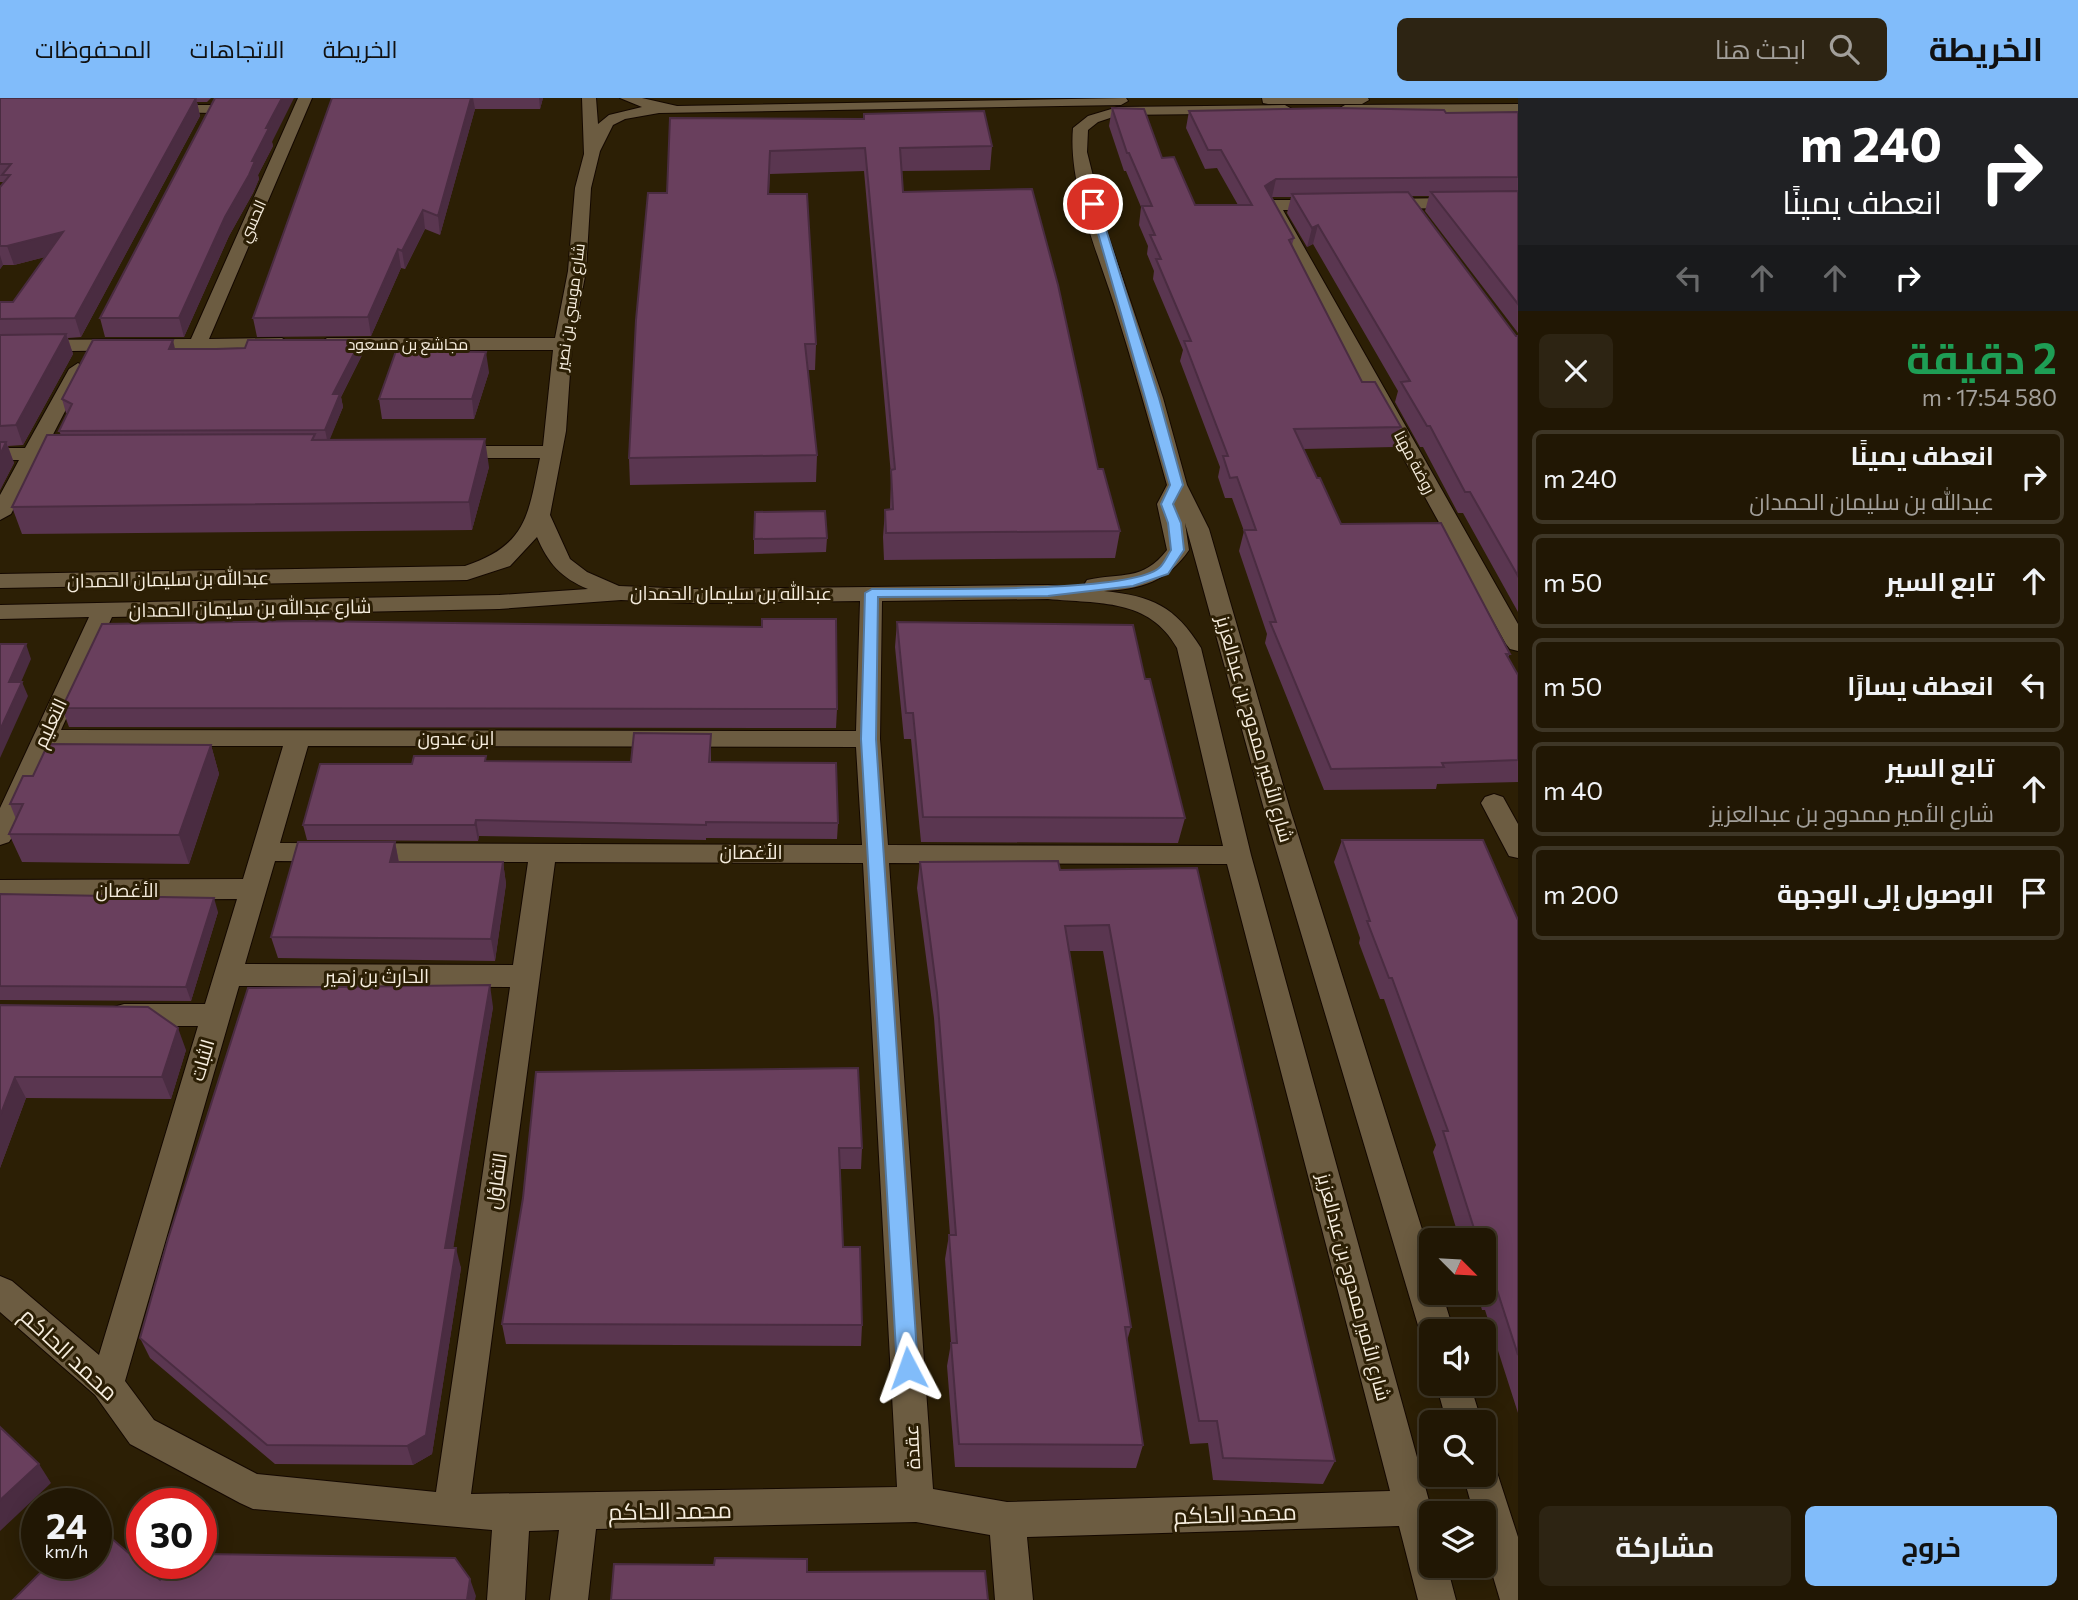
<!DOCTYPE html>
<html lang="ar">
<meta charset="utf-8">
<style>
:root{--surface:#211704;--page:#2d2413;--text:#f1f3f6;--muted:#a29f9a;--line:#3e3626;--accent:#81bcfa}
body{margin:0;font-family:Commissioner,Cairo,sans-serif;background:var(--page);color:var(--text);direction:rtl;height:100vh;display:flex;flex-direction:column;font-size:26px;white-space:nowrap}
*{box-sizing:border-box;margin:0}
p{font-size:23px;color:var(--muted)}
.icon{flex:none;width:38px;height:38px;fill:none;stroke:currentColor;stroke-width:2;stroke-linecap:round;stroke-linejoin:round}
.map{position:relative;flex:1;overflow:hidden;direction:ltr}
.panel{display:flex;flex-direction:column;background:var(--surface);width:560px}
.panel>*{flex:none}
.guide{background:#202124;color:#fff;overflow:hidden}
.needle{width:46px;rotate:114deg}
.tools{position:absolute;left:1419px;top:1130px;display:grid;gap:14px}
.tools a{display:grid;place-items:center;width:77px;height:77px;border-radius:10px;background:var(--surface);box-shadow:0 4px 18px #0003,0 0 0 2px var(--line);font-size:35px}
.speed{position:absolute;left:21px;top:1390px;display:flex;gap:14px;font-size:35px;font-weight:700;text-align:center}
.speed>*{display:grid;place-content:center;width:91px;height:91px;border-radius:50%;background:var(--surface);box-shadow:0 4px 18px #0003,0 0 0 2px var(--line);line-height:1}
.speed small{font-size:18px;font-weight:400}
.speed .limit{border:10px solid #d22;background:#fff;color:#111}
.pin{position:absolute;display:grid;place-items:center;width:60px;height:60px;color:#fff;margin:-30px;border:4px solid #fff;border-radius:50%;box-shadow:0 2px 7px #0007}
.me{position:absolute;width:77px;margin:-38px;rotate:356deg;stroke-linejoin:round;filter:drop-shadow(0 0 5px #0008)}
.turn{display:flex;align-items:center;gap:24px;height:147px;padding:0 21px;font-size:32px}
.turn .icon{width:91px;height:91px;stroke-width:2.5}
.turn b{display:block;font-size:49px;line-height:60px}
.lanes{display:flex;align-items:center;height:66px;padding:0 21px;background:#0003;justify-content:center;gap:35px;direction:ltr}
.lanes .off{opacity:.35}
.round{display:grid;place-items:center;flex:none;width:74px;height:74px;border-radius:10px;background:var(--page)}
.headline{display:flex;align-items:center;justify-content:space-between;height:119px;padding:0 21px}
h1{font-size:42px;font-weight:700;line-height:52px;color:#1e9e55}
.button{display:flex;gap:14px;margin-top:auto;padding:14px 21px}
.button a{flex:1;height:80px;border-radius:10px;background:var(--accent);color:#111;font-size:28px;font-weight:700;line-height:80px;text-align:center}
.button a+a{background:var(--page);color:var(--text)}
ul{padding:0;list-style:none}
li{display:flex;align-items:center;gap:21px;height:94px;margin:0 14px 10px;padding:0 7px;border:4px solid var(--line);border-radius:10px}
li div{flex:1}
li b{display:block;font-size:26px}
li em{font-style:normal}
header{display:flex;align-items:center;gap:42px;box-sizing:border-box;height:98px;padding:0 35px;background:var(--accent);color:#111}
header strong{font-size:33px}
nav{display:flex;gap:38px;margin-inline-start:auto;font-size:24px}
.search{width:490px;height:63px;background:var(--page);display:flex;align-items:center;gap:18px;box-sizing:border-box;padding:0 24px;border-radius:10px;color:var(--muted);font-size:26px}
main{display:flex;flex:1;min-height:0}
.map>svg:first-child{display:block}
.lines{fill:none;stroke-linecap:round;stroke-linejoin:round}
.minor-casing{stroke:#140800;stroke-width:2}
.minor{fill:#6c5c41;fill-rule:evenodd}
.wall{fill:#5a3650}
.shaded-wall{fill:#4a2c41}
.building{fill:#693f5d;stroke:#4a2c41;stroke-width:2}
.route{fill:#81bcfa;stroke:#547aa2;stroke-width:2}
.labels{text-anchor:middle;stroke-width:6;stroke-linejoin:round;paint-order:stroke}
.far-street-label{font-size:16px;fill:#f6edde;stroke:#2c1f05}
.street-label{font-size:19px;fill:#f6edde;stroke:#2c1f05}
.near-street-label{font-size:23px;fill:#f6edde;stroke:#2c1f05}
</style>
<header>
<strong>الخريطة</strong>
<div class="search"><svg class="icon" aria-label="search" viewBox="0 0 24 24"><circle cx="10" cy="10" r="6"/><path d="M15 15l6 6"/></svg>ابحث هنا</div>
<nav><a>الخريطة</a><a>الاتجاهات</a><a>المحفوظات</a></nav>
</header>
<main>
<section class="panel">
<div class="guide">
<div class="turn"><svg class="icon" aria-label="right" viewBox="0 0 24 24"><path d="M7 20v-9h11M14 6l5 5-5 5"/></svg><div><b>240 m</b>انعطف يمينًا</div></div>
<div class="lanes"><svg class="icon off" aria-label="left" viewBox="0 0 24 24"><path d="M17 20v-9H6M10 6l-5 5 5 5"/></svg><svg class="icon off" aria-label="ahead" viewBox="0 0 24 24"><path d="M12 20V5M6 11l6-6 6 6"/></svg><svg class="icon off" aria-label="ahead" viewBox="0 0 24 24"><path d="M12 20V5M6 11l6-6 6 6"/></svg><svg class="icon" aria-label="right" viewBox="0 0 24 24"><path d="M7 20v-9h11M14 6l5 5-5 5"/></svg></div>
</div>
<div class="headline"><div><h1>2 دقيقة</h1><p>580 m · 17:54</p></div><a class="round"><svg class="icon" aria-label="close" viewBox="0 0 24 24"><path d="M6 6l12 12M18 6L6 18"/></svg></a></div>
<ul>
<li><svg class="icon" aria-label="right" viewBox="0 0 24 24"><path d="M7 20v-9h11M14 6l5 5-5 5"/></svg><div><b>انعطف يمينًا</b><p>عبدالله بن سليمان الحمدان</p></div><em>240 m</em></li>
<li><svg class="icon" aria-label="ahead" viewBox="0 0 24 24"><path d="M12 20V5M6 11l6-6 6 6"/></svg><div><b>تابع السير</b></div><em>50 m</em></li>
<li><svg class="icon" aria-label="left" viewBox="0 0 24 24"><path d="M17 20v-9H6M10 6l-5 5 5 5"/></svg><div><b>انعطف يسارًا</b></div><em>50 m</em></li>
<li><svg class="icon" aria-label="ahead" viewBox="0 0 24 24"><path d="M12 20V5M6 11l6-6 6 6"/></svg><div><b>تابع السير</b><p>شارع الأمير ممدوح بن عبدالعزيز</p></div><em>40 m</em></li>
<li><svg class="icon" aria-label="arrive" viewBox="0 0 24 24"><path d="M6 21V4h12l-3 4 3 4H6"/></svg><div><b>الوصول إلى الوجهة</b></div><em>200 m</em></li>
</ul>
<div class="button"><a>خروج</a><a>مشاركة</a></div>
</section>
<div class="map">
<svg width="1518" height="1502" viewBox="0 0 1518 1502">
<rect width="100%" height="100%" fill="#2c1f05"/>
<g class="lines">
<g class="minor-casing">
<path id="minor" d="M298,0H312L209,241L282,240L291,246L289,250L0,254V242L191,241Z
M582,0H596L598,26L609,17L642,9L620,0H642L677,8L1126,0L1128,3L1121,7L659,15L625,21L613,27L600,53L591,90L586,173L572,246L566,333L550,417L570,461L587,474L619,488L691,491L1048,487L1087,491L1084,487L1087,482C1122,474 1142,484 1167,452L1157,406L1167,387C1150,326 1133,266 1114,206C1097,153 1068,86 1073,30L1088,18L1118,9L1285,7L1292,11L1285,15L1119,17L1098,24L1088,32L1087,54L1107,134L1163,300L1187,387L1209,431L1290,711L1432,1163V1195H1442L1454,1234H1432V1247L1425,1245L1420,1234L1264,711L1185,425L1189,452C1167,484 1141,491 1104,493C1152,498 1175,508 1201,550L1251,757L1431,1410L1432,1468H1447L1456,1502H1418L1399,1428L1027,1439L1033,1502H995L990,1437L916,1424L596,1431L588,1502H550L559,1432L529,1433L525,1502H487L492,1432L253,1411L240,1405L130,1346L95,1297L0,1214V1178L12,1183L99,1257L198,928H124L114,925L110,917L114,909L124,906H205L237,801L0,802V782L243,781L283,648H54L13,738L9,744L0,747V710L89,519L0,521V507L499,497L588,491C561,480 548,465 537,439L510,468L467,482L0,490V476L465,468C527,447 528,418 540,360H453L443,354L453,348H543L553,252H327L318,246L327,240H555L568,173L575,90L584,56ZM1048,501C1099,506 1149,500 1177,550L1223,748L888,747L880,641L882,503ZM621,502L691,505L860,503L856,633L61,632L112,519L499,511ZM308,648L856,649L862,747L280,745ZM275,763L528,764L513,867L245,866ZM555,764L863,765L897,1389L471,1396ZM889,765L1227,766L1390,1393L1007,1404L933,1391ZM239,888L510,889L436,1394L257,1376L154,1322L125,1283Z
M1262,0H1368L1369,2L1362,6H1268L1263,5Z
M1518,6V14L1345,15L1338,11L1345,7Z
M163,7H213L220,11L213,15L158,14L156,11Z
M1518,99V109L1383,111L1375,106L1383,101Z
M1272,102H1323L1331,107L1323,112H1283L1518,526V553L1510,551L1506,546L1264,107Z
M78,265L87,271L46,350H72L82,356L72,362H39L11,416L0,422V397L19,362H0V350H25L69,271Z
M1494,696L1503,699L1518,726V760L1509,758L1481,705L1485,699Z
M1436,1286H1470L1482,1325H1447Z
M1484,1361L1494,1365L1518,1439V1502H1500L1484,1448V1416H1474L1463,1377H1484Z"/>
</g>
<use href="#minor" class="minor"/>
</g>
<path class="wall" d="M0,0H211L207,4H197L200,18L81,239L68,240L73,256L23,347L8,348L14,365L0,392V204H13L45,159L14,167H3L0,171V89L4,84H0Z
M332,0H543L540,11H475L440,137L425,131L405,171L401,170L371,238L257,239L253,220Z
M1112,10L1162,60L1195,107H1238L1217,70L1205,71L1186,30L1189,13L1446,15L1518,14V235L1425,113L1429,98H1411L1516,238H1518V514L1463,415H1458L1423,349H1420L1395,304L1398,293L1313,146L1307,149L1287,115L1291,99H1272L1294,140L1292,147L1362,284L1401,329L1394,349L1303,351L1317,380L1341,426L1510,556L1508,559L1518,577V684L1437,686L1436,691L1324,692L1265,545L1267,536L1239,453L1244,433L1232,400H1225L1218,379L1220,369L1180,263L1183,252L1153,181L1154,173L1147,156L1148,148L1139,127L1141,109L1126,73H1124L1109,28Z
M670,20L992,48L990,72L902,73L903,94L1098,371L1120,433L1115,460L884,462L883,439L885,412L890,411L891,377L864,73L770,76L769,96L816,246L815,272H808L817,357L816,384L630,387L629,360L667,95Z
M272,44L273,48L258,77L259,81L253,95L229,138L184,239H105L100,220Z
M361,242L363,255L341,299L343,309L329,342L489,369L472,432L22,436L12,409L61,337L59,333L68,315H66L62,301L175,251L245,250Z
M489,274L474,321H382L379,301Z
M827,440L826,454L754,456V441Z
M897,524L1145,581L1185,720L1178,745L921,744L911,641H904L895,549Z
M62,610L837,611L836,630L69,629Z
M211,647L219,676L189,766L22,764L9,736L16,721L10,706L33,678Z
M711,651V664L838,725L837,741L706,740V742L479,738L478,743L307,742L303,727L412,666L487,663L631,664Z
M1342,742L1518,822V1315L1485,1212H1482L1477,1195H1484V1143H1460L1433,1054L1436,1047L1384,901H1380L1359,845L1360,840L1334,764Z
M395,744L399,764H503L506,786L495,863L278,860L271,839Z
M920,764L1060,772L1197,770L1335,1363L1323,1386L1213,1382L1208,1345L1190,1346L1103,853H1069L1131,1229L1127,1243L1143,1347L1136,1370L955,1369L947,1268L951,1245L945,1161L949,1137H950L934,920L917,790Z
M0,796L218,814L191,903L0,902Z
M0,907L186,952L171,1001L26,1000L0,1070Z
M493,909L453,1150L461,1170L432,1356L413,1367L275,1366L150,1260L140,1240Z
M536,974L862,1050L861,1071H840L843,1149L862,1227L861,1248L506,1246L502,1226L523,1100Z"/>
<path class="shaded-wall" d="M196,0L200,18L81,239L75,220Z
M282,0H294L272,44L273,48L258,77L259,81L253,95L229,138L184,239L179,220L225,119L252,63L266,30Z
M471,0H473L475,11L440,137L438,118Z
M539,0H543L540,11Z
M1276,81L1272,99L1265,88Z
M423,112L425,131L405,171L402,153Z
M1318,127L1313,146L1307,149L1312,130Z
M63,134L68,153L14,167L7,148Z
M398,151L401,170L371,238L368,219Z
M0,157L3,167L0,171Z
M66,236L73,256L23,347L16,327Z
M173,242L176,255L169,251Z
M361,242L363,255L341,299L343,309L328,346L325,332L333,296Z
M486,254L489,274L474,321L472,301Z
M485,341L489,369L472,432L469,404Z
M6,344L14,365L0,392V357Z
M26,546L31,561L15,598L9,584Z
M22,584L28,598L0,660V632Z
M211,647L219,676L189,766L179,737Z
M476,722L479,738L478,743L475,727Z
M395,744L399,766L390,764Z
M503,764L506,786L495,863L491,841Z
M214,800L218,814L191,903L186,889Z
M490,887L493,909L450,1170L445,1150Z
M178,930L186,952L171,1001L162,979Z
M15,979L26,1000L0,1070V1018Z
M456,1150L461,1170L432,1356L413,1367L407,1348Z
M39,1366L51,1385L0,1433V1402Z
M470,1481L476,1498L475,1502H467Z"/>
<path class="building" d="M0,0H196L75,220L0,221V204H13L63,134L7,148H0V89L10,77H2L11,66H0Z
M215,0H282L266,30H269L252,63H255L249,77L225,119L179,220H100Z
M332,0H471L438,118L423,112L402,153L398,151L368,219L253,220Z
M1112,10L1144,11L1162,60L1174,59L1195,107H1252L1221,52H1208L1189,13L1337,10L1444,12L1446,15L1518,14V79L1276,81L1265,88L1294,140L1289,142L1362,284H1375L1401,329L1294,331L1317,380H1320L1341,426L1441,425L1510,556H1506L1518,577V662L1442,665L1444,669L1331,671L1270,524H1276L1244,432H1256L1237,379L1230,380L1223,358H1228L1184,243H1191L1156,161H1161L1150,137H1155L1142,108H1152L1129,55H1127Z
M984,13L992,48L900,50L903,94L1032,91L1058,187L1098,371H1103L1120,433L886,435L885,412L893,411L891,372L895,371L865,50L770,53L768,96H807L816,246H805L817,357L629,360L636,222L648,95H667L670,20L864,21V16Z
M1518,93V206L1431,94Z
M1408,94L1516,238H1518V478L1470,394H1465L1430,328H1427L1401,284L1410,283L1318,127L1312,130L1292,96Z
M66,236L16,327L0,328V237Z
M93,242H173L169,251H216L245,250L248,242H361L333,296H340L325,332L59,333L72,306L62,301Z
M396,253L486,254L472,301H379Z
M315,336L312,342L485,341L469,404L12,409L47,337Z
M0,344H6L0,357Z
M825,413L827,440L754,441L755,414Z
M762,521H836L837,611L62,610L102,526L304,523L762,529Z
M897,524L1133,527L1145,581H1150L1185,720L923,719L913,615H906Z
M0,546H26L9,584H22L0,632Z
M634,635L711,636L709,664L836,665L838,725L706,724V727L476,722L475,727H303L320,666H412L414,658H486L485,663L631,664Z
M48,646L211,647L179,737L9,736L23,706H10L23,678H33Z
M1342,742H1483L1518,822V1257L1497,1192H1494L1484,1162V1143H1478L1443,1033H1448L1392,880H1389L1367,823H1370Z
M298,744H395L390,764H503L491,841L271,839Z
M1058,763L1060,772L1197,770L1335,1363L1223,1360L1217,1323H1199L1109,827L1065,828L1131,1229H1125L1143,1347L959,1346L951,1245H957L949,1137H956L937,895L920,764Z
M0,796L214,800L186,889L0,888Z
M490,887L445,1150H456L426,1337L407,1348L267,1347L140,1240L168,1141L248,890Z
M0,907L148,909L178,930L162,979H15L0,1018Z
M858,970L862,1050H839L843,1149H860L862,1227L502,1226L523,1100L536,974Z
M0,1329L39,1366L0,1402Z
M96,1427L160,1482L177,1465H201V1456L455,1460L470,1481L467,1502H13L50,1465H96Z
M715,1460L807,1461V1474L985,1473L988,1502H611L614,1466L714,1467Z"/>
<path class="route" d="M1089,104L1098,106L1159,300L1183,387L1173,406L1181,425L1184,452L1168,476L1133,488L1048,498L878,499L876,641L918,1270L915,1277L908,1280L900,1277L897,1270L861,641L865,495L872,491C921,490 1128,496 1159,470C1164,466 1167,458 1171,452L1168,425L1161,406L1170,387Z"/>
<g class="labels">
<g class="far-street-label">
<text transform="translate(252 123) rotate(-66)" y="6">الحسي</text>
<text transform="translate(570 209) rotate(-82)" y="6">شارع موسي بن نصير</text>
<text x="408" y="252">مجاشع بن مسعود</text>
<text transform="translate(1415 364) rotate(62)" y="6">روضة مهنا</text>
</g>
<g class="street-label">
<text transform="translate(168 481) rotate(-1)" y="7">عبدالله بن سليمان الحمدان</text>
<text x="731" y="502">عبدالله بن سليمان الحمدان</text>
<text transform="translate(250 510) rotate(-1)" y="7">شارع عبدالله بن سليمان الحمدان</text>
<text transform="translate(50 625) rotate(-65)" y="7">التعليم</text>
<text transform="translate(1255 631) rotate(74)" y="7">شارع الأمير ممدوح بن عبدالعزيز</text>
<text x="456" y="647">ابن عبدون</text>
<text x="751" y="761">الأغصان</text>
<text x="127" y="799">الأغصان</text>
<text x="377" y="885">الحارث بن زهير</text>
<text transform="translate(202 962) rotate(-74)" y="7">الثبات</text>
<text transform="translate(496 1083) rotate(-82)" y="7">التفاؤل</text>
<text transform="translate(1354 1189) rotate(75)" y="7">شارع الأمير ممدوح بن عبدالعزيز</text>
<text transform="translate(912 1349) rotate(-93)" y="7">عقدة</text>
</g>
<g class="near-street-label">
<text transform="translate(69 1256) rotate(43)" y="8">محمد الحاكم</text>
<text transform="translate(670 1413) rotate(-1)" y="8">محمد الحاكم</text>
<text transform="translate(1235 1416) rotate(-2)" y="8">محمد الحاكم</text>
</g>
</g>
</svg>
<div class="tools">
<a><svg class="needle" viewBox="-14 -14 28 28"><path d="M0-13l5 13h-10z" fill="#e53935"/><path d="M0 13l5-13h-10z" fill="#a29f9a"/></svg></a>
<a><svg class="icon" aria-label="sound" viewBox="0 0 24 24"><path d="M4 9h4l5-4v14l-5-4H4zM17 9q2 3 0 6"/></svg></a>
<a><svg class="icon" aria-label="search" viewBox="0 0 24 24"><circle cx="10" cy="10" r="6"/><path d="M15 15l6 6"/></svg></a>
<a><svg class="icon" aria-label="layers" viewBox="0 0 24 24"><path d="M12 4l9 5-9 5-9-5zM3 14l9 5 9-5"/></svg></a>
</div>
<div class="speed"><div>24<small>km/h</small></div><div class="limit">30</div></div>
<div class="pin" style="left:1093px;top:106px;background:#d93025"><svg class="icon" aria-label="arrive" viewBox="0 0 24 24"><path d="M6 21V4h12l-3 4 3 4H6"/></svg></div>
<svg class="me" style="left:908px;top:1270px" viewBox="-20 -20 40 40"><path d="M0-17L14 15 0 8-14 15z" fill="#81bcfa" stroke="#fff" stroke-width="4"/></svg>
</div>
</main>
